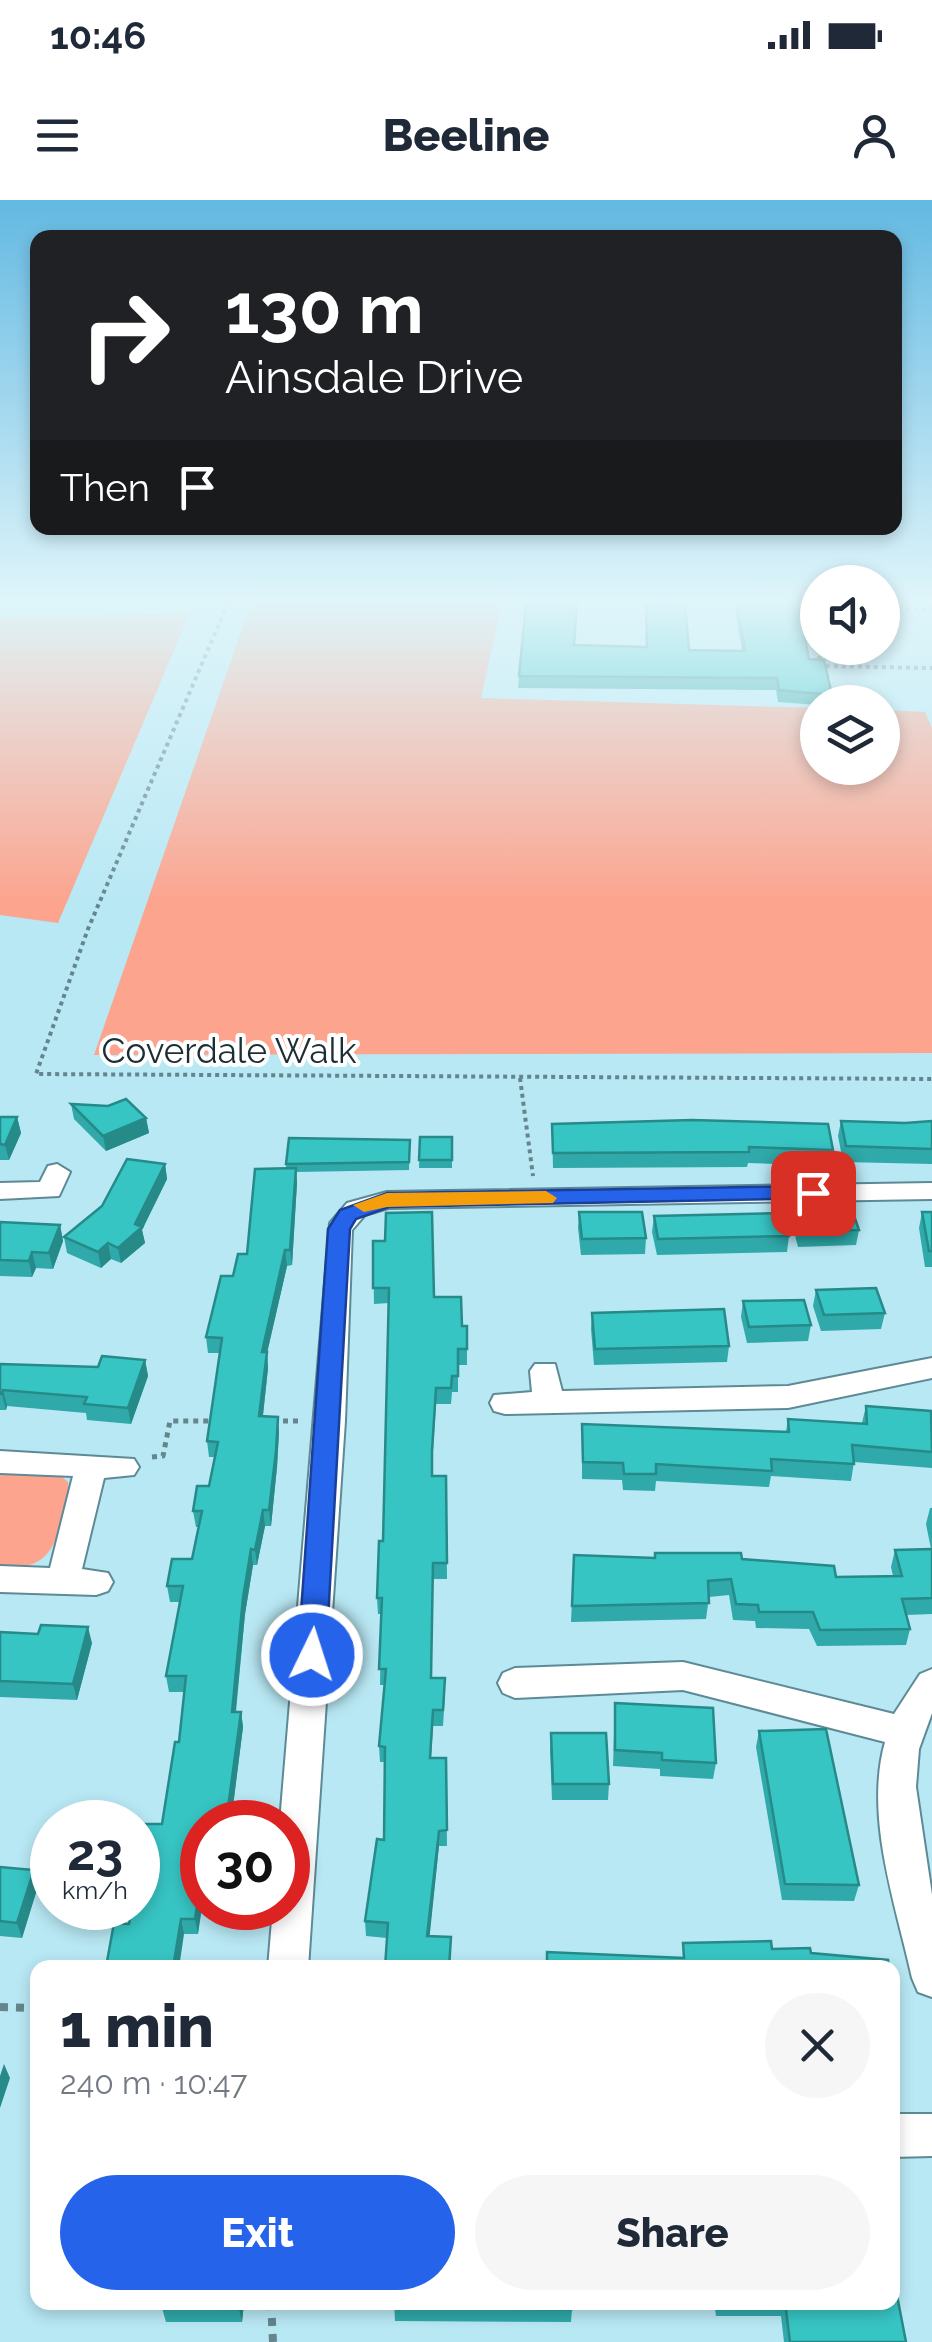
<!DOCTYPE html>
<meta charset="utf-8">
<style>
:root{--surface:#fff;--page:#f6f6f7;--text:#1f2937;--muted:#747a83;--accent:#2563eb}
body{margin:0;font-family:Raleway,sans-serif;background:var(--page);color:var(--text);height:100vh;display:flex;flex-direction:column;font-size:38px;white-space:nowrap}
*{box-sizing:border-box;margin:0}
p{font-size:32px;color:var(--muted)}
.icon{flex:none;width:55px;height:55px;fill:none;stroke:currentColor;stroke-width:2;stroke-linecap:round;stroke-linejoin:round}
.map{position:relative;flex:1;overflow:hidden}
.sheet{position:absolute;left:30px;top:1760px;width:870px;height:350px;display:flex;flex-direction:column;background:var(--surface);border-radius:20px;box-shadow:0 5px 15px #0003}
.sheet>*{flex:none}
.banner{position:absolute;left:30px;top:30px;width:872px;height:305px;border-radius:20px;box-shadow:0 5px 15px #0003;background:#202124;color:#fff;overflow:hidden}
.tools{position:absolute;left:800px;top:365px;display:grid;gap:20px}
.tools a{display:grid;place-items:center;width:100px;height:100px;border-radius:50%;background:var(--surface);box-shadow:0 5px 15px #0003;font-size:50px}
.speed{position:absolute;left:30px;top:1600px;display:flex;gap:20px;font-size:50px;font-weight:700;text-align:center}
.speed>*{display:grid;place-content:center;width:130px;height:130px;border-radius:50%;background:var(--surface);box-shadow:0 5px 15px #0003;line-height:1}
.speed small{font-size:25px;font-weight:400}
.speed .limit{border:15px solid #d22;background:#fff;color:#111}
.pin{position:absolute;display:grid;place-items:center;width:85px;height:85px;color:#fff;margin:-42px;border-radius:20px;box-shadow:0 5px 15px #0006}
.me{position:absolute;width:110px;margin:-55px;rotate:4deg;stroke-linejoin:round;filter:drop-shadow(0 0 8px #0008)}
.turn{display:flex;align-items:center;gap:35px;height:210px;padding:0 30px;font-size:45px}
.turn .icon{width:130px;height:130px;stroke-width:2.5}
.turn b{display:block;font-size:70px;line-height:85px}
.then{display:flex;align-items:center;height:95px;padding:0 30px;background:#0003;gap:20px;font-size:38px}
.round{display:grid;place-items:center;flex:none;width:105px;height:105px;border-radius:52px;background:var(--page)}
.summary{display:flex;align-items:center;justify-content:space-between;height:170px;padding:0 30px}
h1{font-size:60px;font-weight:800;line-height:75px}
.primary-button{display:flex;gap:20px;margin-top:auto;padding:20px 30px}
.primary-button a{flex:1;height:115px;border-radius:60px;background:var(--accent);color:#fff;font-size:40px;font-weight:800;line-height:115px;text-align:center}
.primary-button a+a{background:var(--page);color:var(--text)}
.status{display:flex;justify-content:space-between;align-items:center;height:70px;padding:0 50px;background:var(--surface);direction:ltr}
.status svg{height:28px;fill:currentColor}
header{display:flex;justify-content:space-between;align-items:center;height:130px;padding:0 30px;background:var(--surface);font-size:45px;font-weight:800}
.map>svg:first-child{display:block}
.green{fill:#fca48e}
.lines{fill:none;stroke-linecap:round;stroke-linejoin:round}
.street-casing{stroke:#5d8a95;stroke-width:4}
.path-far2{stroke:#64858d;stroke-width:4;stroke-dasharray:4 4;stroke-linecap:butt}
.path-far1{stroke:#64858d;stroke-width:5;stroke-dasharray:5 5;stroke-linecap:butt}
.path{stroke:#64858d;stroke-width:8;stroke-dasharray:8 8;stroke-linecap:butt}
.street{fill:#fff;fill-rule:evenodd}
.wall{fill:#2fa9a9}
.shaded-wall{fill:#268a89}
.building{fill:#37c5c4;stroke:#268a89;stroke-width:2.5}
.route{fill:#2563eb;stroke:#184099;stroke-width:2.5}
.slow{fill:#f59e0b}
.labels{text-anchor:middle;stroke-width:8;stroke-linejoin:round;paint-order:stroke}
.street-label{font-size:35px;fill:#1b2e33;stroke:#fff}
</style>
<div class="status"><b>10:46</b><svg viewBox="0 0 49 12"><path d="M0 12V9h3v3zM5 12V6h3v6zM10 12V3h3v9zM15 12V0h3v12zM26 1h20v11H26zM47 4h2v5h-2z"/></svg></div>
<header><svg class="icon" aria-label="menu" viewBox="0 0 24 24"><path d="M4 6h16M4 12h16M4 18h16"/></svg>Beeline<svg class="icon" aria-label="person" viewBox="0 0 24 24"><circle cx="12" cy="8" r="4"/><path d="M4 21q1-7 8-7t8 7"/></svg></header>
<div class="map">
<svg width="932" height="2142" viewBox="0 0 932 2142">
<rect width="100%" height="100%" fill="#b8e8f4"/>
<path class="green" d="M251,403H502L481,498L817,508L818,568H882L883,510L925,512L932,528V853L94,855Z
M190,413L58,723L0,715V418Z
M0,1269L56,1272L68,1282C69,1295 64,1309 61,1322C52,1359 38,1368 0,1369Z"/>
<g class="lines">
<g class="street-casing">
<path id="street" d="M57,964L70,972L59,996L0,999V983L40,982L48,966Z
M932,983V999L388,1008L365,1015L352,1030L345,1221L308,1768H268L273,1708H288V1622H280L330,1023L347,1003L387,992Z
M932,1158V1178L788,1208L505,1214L494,1211L490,1203L494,1195L532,1192L530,1171L535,1164H555L562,1191L788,1186Z
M0,1251L134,1259L139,1267L134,1275L104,1278L82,1369L108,1373L113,1382L108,1391L96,1395L0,1392V1366L50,1368L73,1276L0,1273Z
M683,1462L894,1514L920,1474L932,1469V1513L919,1549L916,1587L932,1695V1797L918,1792L912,1778C896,1705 864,1617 885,1542L683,1490L515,1498L503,1493L498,1483L503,1473L515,1468Z
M892,1914H932V1956L892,1957Z"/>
</g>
<path class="path-far2" d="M0,403H13
M228,403L88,729L36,874L932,879
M818,405H813L818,444
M882,408L932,409
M818,448L820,466L932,468
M520,878L533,976"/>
<path class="path-far1" d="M273,1221H302
M152,1257L163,1256L170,1221H212"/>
<path class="path" d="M0,1807L38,1808
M271,2102L273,2142"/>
<use href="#street" class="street"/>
</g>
<path class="wall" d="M581,403H685L689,450L742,451L734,403H798L809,459L832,495L831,502H818V505L778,502L776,490L518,488L519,476L574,445L646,447L645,405Z
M71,904L108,906L146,918L149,933L106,951L74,919Z
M0,917H17L21,933L9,960H0Z
M841,921L905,923L932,921V964L843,962L838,936Z
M552,924L833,950L830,966L748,963L747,967L553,968Z
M420,937H452V968H419Z
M410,940L409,970L296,972L297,983L292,1065L287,1066L267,1153L268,1168L263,1216L279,1232L277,1267L271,1326H265L257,1365H253L245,1414L236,1512H241L243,1527L231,1622H202L198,1734H184L129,1724L138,1708V1624H162L179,1542L184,1492H169L166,1476L180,1402H170L167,1386L192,1359L199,1327H196L193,1311L209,1286L215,1257H209L207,1241L220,1153H208L206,1137L233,1076L247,1054L286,968V964Z
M165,964L167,979L142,1030L145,1043L121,1063L111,1059L101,1068L67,1053L64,1037Z
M794,1009L859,1030L856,1045L798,1047L792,1024Z
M579,1012L646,1038L645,1054L581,1055L578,1028Z
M922,1012H932V1067H925L919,1028Z
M654,1016L789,1036L787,1052L657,1055L652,1032Z
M0,1022L60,1025L63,1041L53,1069L36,1068L32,1077L0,1076Z
M373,1041L434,1097L462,1126H467V1165H458V1192H452L451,1204H436L432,1267V1276H446L447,1379H433L431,1478L445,1494L443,1526H433L431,1558H446L447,1646H439L429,1736L451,1737L450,1768H385L387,1738L366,1736L365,1721L384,1640L385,1562H380L379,1546L385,1485H380L381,1414H378L377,1398L383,1341L389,1103L374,1104Z
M816,1090L885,1113L881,1129L821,1131L813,1106Z
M743,1101L811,1125L808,1141L747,1143L741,1117Z
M592,1113L729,1146L727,1162L594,1165L591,1129Z
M145,1160L148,1176L131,1224L87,1220L86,1213L7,1206L6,1210H0V1164L98,1167Z
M866,1206L932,1220V1268L854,1262L851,1281L771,1276L769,1287L656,1281L655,1291L623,1290L622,1280L582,1279V1224L786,1232L788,1219L862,1223Z
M930,1308H932V1414L906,1415L910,1429L906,1445L817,1446L809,1429L756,1428L755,1421L733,1420L729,1395L709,1397L706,1419L571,1422L574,1355L654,1358L742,1359L836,1377L893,1376L891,1367L895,1350L931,1349L926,1324Z
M0,1432L92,1443L77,1500L0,1497Z
M615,1503L716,1563L713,1579L660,1576V1569L613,1566Z
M759,1531L859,1685L854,1701L782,1700L756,1547Z
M551,1533L609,1584L608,1600H552L550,1549Z
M0,1667L38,1686L22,1738L0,1736Z
M163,2102H259L244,2103L242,2122H166L162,2108Z
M394,2102L572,2109L571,2122L395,2121Z
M714,2102H892L906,2142H784L781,2116H716Z"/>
<path class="shaded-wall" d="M17,917L21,933L9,960L5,945Z
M146,918L149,933L106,951L103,936Z
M165,964L167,979L142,1030L145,1043L121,1063L118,1048L135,1024Z
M296,968L297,983L292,1065L290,1050Z
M60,1025L63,1041L53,1069L49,1053Z
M108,1043L111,1059L101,1068L98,1052Z
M285,1050L287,1066L267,1153L268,1168L261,1232L259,1216L262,1152Z
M32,1052L36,1068L32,1077L29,1061Z
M145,1160L148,1176L131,1224L128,1208Z
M3,1190L7,1206L6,1210L2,1194Z
M278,1217L279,1232L277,1267L271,1326L269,1310Z
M263,1310L265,1326L257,1365L255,1350Z
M251,1349L253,1365L245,1414L234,1527L232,1512L243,1398Z
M88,1427L92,1443L77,1500L73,1484Z
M241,1512L243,1527L231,1622H229L227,1615Z
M439,1631V1646L428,1752L427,1736Z
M34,1670L38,1686L22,1738L17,1723Z
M202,1676V1708L198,1734L195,1719Z
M181,1719L184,1734L179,1768H173Z
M4,1864L10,1878L0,1908V1876Z
M240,2102L244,2103L242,2122L239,2109Z"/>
<path class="building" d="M526,403H577L574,445L647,447L646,403H685L689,450L745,451L737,403H798L809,459L824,460L832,495L779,490L777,478L519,476Z
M126,899L146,918L103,936L71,904L108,906Z
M0,917H17L5,945L0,944Z
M692,920L828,924L833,950L749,947V952L553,953L552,924Z
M841,921L905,923L932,921V949L846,946Z
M420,937H452V960H419Z
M289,938L410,940L409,962L286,964Z
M127,959L165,964L135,1024L142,1027L118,1048L108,1043L98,1052L64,1037L102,1006Z
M296,968L290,1050H285L262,1152H267L259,1216L278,1217L276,1251L269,1310H263L255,1350L251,1349L243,1398L232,1512H241L227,1615H221L220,1622H202V1676L195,1719H181L173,1768L106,1767L114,1723L129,1724L132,1708H138V1675L140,1663H138V1624H162L175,1542H179L186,1476H166L183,1386H167L172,1359H192L202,1311H193L197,1286H209L218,1242L207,1241L222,1138L206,1137L221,1076H233L238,1054H247L255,969Z
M851,1007L859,1030L801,1031L794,1009Z
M432,1012L434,1097H461L462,1126H467V1149H458V1176H452L451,1188H436L432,1251V1276H446L447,1363H433L431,1478H445L443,1510H433L430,1558H446L447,1630L439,1631L427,1736L451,1737L449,1768H385L388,1723L365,1721L377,1639L384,1640L385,1547L379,1546L386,1469H379L382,1398H377L379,1341H383L389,1088H373V1041H385L386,1013Z
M579,1012H642L646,1038L582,1039Z
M922,1012H932V1051H929Z
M783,1013L789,1036L658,1039L654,1016Z
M0,1022L60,1025L49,1053L32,1052L29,1061L0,1060Z
M876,1088L885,1113L824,1115L816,1090Z
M804,1100L811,1125L749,1127L743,1101Z
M724,1109L729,1146L595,1149L592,1113Z
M102,1156L145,1160L128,1208L84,1204L87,1197L3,1190L2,1194H0V1164L98,1167Z
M866,1206L931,1211L932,1252L852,1245L854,1264L771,1259L772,1271L656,1264V1274H624L623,1263L583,1262L582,1224L789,1232L788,1219L867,1224Z
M932,1349V1398L902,1399L910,1429L820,1430L813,1412H759L758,1405L736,1404L731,1379L708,1381L709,1403L572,1406L574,1355L655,1358V1353H741L742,1359L834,1366L836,1377L902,1376L895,1350Z
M41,1425L88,1427L73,1484L0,1481V1432L38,1434Z
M615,1503L713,1508L716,1563L662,1560V1553L615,1550Z
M826,1529L859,1685L785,1684L759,1531Z
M551,1533H606L609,1584H553Z
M0,1667L34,1670L17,1723L0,1721Z
M771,1741L772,1749L810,1748L811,1753L888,1760L889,1768H547V1752L684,1758L683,1743Z
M892,1808L895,1838H892Z
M892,2085H895L906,2142H790L785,2102H892Z
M163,2102H240L239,2109L162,2108Z
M394,2102H572V2109L394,2108Z"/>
<linearGradient id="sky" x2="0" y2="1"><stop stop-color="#63b9e2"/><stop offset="0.57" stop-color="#dff5fa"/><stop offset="1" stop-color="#dff5fa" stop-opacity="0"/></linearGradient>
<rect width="932" height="703" fill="url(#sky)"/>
<path class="route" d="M813,986L821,988V998L389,1007L356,1019L350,1029L326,1455L322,1463H302L298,1455L328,1029L340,1010L387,993Z"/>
<path class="slow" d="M546,991L557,998L553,1003L387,1007L364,1012L353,1005L387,993Z"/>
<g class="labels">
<g class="street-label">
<text x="229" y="863">Coverdale Walk</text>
</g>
</g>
</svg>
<div class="tools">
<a><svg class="icon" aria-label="sound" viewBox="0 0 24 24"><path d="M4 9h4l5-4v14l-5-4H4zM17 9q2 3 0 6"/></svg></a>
<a><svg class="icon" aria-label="layers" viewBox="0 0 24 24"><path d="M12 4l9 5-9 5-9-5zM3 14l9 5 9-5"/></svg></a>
</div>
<div class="speed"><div>23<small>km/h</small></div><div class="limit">30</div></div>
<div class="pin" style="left:813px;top:993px;background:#d93025"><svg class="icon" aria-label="arrive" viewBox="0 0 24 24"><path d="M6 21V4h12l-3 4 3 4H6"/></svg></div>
<svg class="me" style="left:312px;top:1455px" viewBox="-20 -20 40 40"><circle r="17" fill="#2563eb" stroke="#fff" stroke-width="3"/><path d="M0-11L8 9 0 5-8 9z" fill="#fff"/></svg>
<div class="banner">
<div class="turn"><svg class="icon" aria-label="right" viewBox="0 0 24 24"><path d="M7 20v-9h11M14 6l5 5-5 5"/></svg><div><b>130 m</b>Ainsdale Drive</div></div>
<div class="then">Then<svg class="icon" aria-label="arrive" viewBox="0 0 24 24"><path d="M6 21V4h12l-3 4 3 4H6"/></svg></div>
</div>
<section class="sheet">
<div class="summary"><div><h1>1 min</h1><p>240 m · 10:47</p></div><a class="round"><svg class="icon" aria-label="close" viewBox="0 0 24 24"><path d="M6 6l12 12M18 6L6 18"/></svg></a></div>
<div class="primary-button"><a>Exit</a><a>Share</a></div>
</section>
</div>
